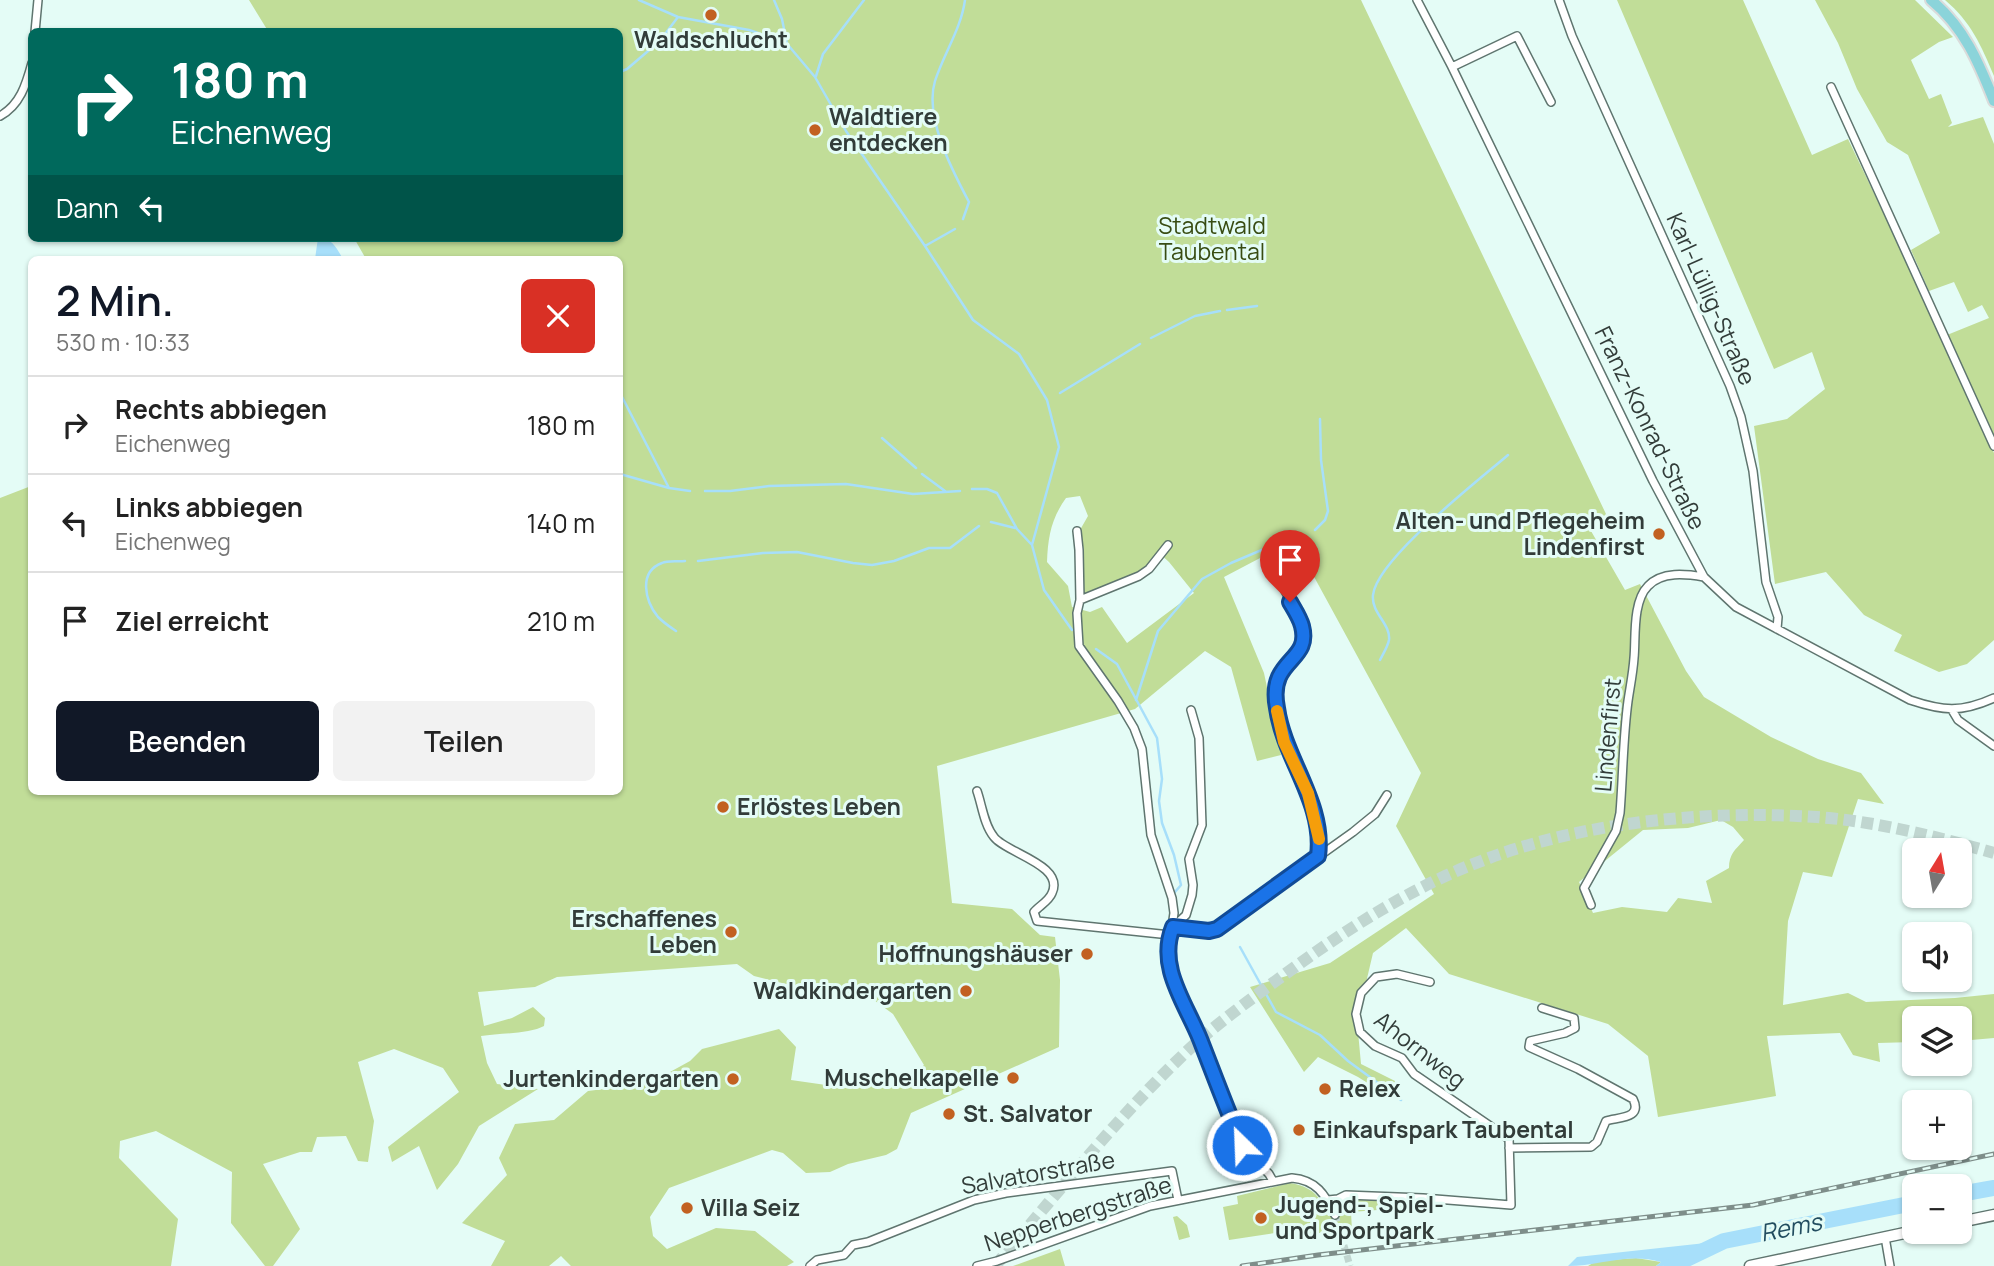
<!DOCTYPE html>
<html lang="de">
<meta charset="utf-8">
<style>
:root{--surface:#fff;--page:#f2f2f2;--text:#222;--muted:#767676;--line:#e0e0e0;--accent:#111827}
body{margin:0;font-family:Manrope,sans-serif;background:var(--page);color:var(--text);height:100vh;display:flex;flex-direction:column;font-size:26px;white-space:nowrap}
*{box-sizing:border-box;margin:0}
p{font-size:23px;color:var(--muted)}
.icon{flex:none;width:38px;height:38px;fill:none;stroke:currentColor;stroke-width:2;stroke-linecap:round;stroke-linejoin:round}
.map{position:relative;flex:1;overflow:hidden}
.side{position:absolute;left:28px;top:256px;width:595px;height:539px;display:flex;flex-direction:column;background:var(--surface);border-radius:10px;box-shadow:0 2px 5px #0004}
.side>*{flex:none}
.hud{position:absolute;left:28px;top:28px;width:595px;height:214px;border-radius:10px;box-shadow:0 2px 5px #0004;background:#00695c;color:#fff;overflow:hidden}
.needle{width:46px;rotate:11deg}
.controls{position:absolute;left:1902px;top:838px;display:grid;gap:14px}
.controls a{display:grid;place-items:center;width:70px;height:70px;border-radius:10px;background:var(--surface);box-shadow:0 2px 5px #0004;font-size:35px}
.pin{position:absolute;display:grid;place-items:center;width:60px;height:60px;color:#fff;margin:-72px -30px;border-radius:50% 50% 50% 0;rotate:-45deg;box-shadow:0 0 7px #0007}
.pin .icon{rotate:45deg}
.me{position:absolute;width:77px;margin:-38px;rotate:336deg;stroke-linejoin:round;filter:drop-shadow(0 0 5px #0008)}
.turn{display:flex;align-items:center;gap:24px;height:147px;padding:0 28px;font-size:32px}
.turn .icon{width:91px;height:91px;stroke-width:2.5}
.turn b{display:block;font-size:49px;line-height:60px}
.then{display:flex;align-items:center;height:66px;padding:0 28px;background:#0003;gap:14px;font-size:26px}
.round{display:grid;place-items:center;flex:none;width:74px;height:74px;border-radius:10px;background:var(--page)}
.head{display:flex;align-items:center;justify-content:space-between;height:119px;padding:0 28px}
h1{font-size:42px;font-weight:600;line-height:52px;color:var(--accent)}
.action{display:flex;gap:14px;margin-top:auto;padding:14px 28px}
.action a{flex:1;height:80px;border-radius:10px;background:var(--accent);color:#fff;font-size:28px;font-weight:600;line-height:80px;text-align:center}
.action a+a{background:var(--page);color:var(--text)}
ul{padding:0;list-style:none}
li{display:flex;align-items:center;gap:21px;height:98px;padding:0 28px;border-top:2px solid var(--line)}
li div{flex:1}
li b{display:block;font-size:26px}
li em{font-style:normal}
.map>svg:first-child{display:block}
.green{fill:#c1dd98;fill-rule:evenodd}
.water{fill:#a7dffa}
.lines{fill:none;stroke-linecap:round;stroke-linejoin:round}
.stream{stroke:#a7dffa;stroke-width:2.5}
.river{stroke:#a7dffa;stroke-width:16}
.street-tunnel{stroke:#c0d6d0;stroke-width:7;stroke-dasharray:7 3.5;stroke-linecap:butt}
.highway-tunnel{stroke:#c0d6d0;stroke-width:12;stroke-dasharray:12 6;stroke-linecap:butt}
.street-casing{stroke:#5f756f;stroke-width:10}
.secondary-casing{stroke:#5f756f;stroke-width:13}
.primary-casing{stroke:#dadcdb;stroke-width:14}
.street{stroke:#fff;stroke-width:7}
.secondary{stroke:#fff;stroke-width:10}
.primary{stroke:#8bd4da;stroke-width:10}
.rail-casing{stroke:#7e8e8a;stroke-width:5}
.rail{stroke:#e4fcf6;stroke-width:2.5;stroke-dasharray:8;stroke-linecap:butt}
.route-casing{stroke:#114b97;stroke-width:18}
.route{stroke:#1a73e8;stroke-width:12}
.slow{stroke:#f59e0b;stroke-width:12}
.poi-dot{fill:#c26121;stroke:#e4fcf6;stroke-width:2.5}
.labels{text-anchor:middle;stroke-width:6;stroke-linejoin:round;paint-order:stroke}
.poi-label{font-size:23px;font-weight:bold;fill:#323c39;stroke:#e4fcf6;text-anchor:start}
.park-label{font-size:23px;fill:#384c12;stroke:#e4fcf6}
.street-label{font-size:23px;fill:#323c39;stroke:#e4fcf6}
.water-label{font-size:24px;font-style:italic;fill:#224d60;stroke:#e4fcf6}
</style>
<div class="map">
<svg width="1994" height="1266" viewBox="0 0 1994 1266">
<rect width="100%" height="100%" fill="#e4fcf6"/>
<path class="green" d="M249,0H1361L1606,514L1591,531L1625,590L1640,584L1686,671L1704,697L1771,737L1818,759L1861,773L1884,804L1858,799L1832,877L1803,872L1788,921L1783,1005L1848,993L1866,1002L1955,998L1994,994V1038L1960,1041V1018H1914V1042L1878,1043L1880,1062L1853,1055L1840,1033L1767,1036L1776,1096L1658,1117L1648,1056L1608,1024L1449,974L1406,928L1373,953L1357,1021L1361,1064L1395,1081L1393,1099L1358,1077L1318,1057L1304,1072L1250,987L1330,963L1434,894L1396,826L1421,773L1294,540L1224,577L1264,673L1281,755L1257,761L1231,667L1205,651L1135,709L937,766L952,903L1012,909L1040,935L1055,937L1060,980L1059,1047L911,1113L897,1149L886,1155L848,1164L830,1172L806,1173L783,1153L772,1150L669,1188L650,1217L653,1236L667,1249L716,1228L755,1231L794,1262L787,1266H571L561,1256L549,1266H491L505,1241L462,1223L507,1175L499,1158L515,1124L554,1120L588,1091L650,1083L690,1061L702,1049L779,1029L796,1047L791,1080L847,1088L905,1082L924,1065L893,1014L867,995L818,992L754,976L737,964L557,977L535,987L478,992L484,1026L512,1018L533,1007L545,1018L544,1026C530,1034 499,1033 481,1036L487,1063L497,1084L538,1089L479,1126L458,1164L437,1190L419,1146L392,1162L388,1147L459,1092L443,1068L394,1049L358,1062L374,1121L368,1162L358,1161L346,1136L317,1137L312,1152H300L263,1164L300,1229L273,1266H265L231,1223L232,1172L156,1131L120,1141L119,1158L178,1219L171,1266H0V498L31,486L32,791H620V259H366L354,238H620V32L268,31ZM1080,496L1088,516L1080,530L1084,552L1083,599L1139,575L1158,552L1169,562L1194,593L1127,643L1102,607L1090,612L1072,607L1068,586L1047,562C1048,537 1051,519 1066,498ZM1721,820L1733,827L1744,840C1735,850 1729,854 1729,868L1706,881L1712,903L1678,898L1667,912L1622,907L1593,913L1579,882L1643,830L1688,828Z
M1617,0H1743L1812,155L1848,139L1925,300L1994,453V640L1967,664L1939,672L1894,651L1902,635L1864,615L1826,572L1775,584L1754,426L1787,419L1825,389L1812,352L1774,369Z
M1815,0H1915L1953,37L1939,42L1911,60L1929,99L1941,94L1952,123L1948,127L1983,117L1994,144V438L1947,335L1989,318L1982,305L1968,312L1954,282L1929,291L1911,250L1940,233L1908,155L1887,142L1857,89L1838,43Z
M1945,0H1994V76C1981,45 1971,22 1945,0Z
M1290,1183C1313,1187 1320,1196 1328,1216L1344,1211L1348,1202L1353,1200H1419L1417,1207L1351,1212L1352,1231L1302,1234L1301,1229L1229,1240L1223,1207L1238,1204L1237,1196Z
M1177,1216L1187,1225L1190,1237L1179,1240L1173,1217Z
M1060,1249L1065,1266H1013Z
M1636,1258L1661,1262L1656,1266H1588L1596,1261Z"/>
<path class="water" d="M318,238C332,238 336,247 343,259H315Z
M1724,1241C1698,1260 1688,1266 1656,1266L1661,1262C1629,1252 1598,1266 1568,1266L1577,1257Z"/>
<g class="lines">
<path class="stream" d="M639,0L678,17L749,30L773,38L788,45L815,77L846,131L925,246L973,320L1019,354L1047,400L1059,447L1032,545L1044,590L1072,630
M774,0L782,19L787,44
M662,38L678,17
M620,72L627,69L654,46
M816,76L823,54L864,0
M963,219L969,202C952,170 924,117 935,81C944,53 961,29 965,0
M925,246L955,229
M1227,310L1257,306
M1151,338L1195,316L1220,311
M620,393L669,488
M1060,393L1140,344
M882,438L916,468
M620,474L669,488L690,491
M922,474L945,491
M972,489H987L997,493L1017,529L1031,544
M705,491H730L769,486L846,484L913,494L960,491
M991,522L1015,528
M1315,530L1325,520L1328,511L1321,460L1320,419
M698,561L763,553L797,552L853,563L872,565L894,561L929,548H950L979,526
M676,631C670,627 663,622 658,617C645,601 638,572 662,563C668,560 678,562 685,561
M1096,649L1117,664L1157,738L1162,779L1159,801L1162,823L1174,855L1181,885L1175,892
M1380,660C1383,654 1388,646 1389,640C1391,624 1371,613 1373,595C1377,559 1479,480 1508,455
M1136,700L1158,631L1202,579L1231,563L1297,535
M1240,947L1276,1012L1320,1035L1348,1061L1401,1100"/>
<path class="river" d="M1960,1194L1994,1188
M1672,1266L1724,1241L1914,1203"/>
<path class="street-tunnel" d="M1335,1215L1350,1266"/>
<path class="highway-tunnel" d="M995,1266C1056,1195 1114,1121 1181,1057C1211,1028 1244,1004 1277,980C1342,932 1412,886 1489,858C1590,821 1710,810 1817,817C1875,821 1938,837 1994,853"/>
<g class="street-casing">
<path id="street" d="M1417,0L1452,67L1653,481L1704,577L1736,607L1910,700C1943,711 1961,713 1994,698
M1559,0L1572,36L1730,386L1741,417L1753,471L1766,582L1778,617L1777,629
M35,32L38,0
M1452,67L1517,36L1551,102
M1831,87L1994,446
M0,116C20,105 26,85 32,63
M1077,531L1079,550L1080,600L1077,613L1079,646L1118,701L1134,728L1142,749L1151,835L1172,898L1174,913L1168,954L1172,975L1242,1145L1269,1174L1273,1181
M1266,558C1278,581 1312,626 1300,651C1297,657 1290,661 1286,666C1276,678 1275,693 1277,707C1283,758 1325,803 1318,856
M1080,600L1139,576L1149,569L1168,545
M1952,710L1958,720L1994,746
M977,791C982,805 984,825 994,837C1006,853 1065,865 1052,893C1049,901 1039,906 1034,912L1037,921L1170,935
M1591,905L1584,888L1616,831L1620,813C1623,776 1623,738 1628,701C1630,687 1633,673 1634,658C1636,639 1632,602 1648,586C1662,571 1686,574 1704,577
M1173,927L1209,931L1217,929L1353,832L1375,814L1387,795
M1173,927L1186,915L1192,895L1193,885L1189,859L1202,825L1199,738L1191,710
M1509,1148L1591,1147L1597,1142L1606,1121C1618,1117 1643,1119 1633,1099L1578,1069L1529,1047L1530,1041L1565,1033L1575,1028L1574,1018L1542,1008
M1328,1200L1338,1199L1346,1195L1423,1198L1511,1205L1509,1139L1414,1074L1402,1058L1375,1046L1360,1032L1356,1014L1361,993L1376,977L1397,974L1430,982
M1885,1237L1890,1266
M810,1266L817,1260L844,1255L853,1245L868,1242L974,1200L1006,1193L1172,1171L1178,1200
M977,1266L997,1261L1150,1206L1292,1178C1316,1180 1325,1194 1335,1215"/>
</g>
<g class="secondary-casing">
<path id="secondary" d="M1960,1222L1994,1215
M1750,1266L1914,1231"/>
</g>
<g class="primary-casing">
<path id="primary" d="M1931,0C1964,27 1979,63 1994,101"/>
</g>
<use href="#street" class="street"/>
<use href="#secondary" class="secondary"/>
<use href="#primary" class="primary"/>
<g class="rail-casing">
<path id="rail" d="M1242,1266L1318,1255L1753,1205L1994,1154"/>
</g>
<use href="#rail" class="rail"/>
</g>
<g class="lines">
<g class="route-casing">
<path id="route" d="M1242,1145C1227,1110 1214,1075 1200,1039C1186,1004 1157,967 1173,927L1209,931L1217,929L1318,856C1325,803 1284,759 1277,708C1275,698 1275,686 1279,677C1288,657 1309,653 1302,626C1300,618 1294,609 1290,602"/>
</g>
<use href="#route" class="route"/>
<path class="slow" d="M1277,711L1284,742L1308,793L1319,839"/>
</g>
<g class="poi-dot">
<circle cx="711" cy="15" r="7"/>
<circle cx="815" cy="130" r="7"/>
<circle cx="1659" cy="534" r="7"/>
<circle cx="723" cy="807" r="7"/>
<circle cx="731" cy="932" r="7"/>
<circle cx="1087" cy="954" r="7"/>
<circle cx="966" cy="991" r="7"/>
<circle cx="1013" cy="1078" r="7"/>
<circle cx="733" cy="1079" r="7"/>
<circle cx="1325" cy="1089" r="7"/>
<circle cx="949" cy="1114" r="7"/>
<circle cx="1299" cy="1130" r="7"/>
<circle cx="687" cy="1208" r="7"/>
<circle cx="1261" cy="1218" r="7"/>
</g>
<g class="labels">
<g class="poi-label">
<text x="711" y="48" text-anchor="middle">Waldschlucht</text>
<text x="829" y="125">Waldtiere<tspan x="829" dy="26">entdecken</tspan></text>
<text x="1645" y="529" text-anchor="end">Alten- und Pflegeheim<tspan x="1645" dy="26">Lindenfirst</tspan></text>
<text x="737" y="815">Erlöstes Leben</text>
<text x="717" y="927" text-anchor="end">Erschaffenes<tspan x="717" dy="26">Leben</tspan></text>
<text x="1073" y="962" text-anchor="end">Hoffnungshäuser</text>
<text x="952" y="999" text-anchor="end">Waldkindergarten</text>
<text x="999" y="1086" text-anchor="end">Muschelkapelle</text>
<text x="719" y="1087" text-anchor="end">Jurtenkindergarten</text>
<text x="1339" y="1097">Relex</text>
<text x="963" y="1122">St. Salvator</text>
<text x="1313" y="1138">Einkaufspark Taubental</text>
<text x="1275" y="1213">Jugend-, Spiel-<tspan x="1275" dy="26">und Sportpark</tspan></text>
<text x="701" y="1216">Villa Seiz</text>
</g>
<g class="park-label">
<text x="1212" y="234">Stadtwald<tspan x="1212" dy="26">Taubental</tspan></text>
</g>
<g class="street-label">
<text transform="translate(1711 299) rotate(66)" y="8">Karl-Lüllig-Straße</text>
<text transform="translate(1650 428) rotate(64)" y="8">Franz-Konrad-Straße</text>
<text transform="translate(1608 735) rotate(-85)" y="8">Lindenfirst</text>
<text transform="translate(1420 1050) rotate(38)" y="8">Ahornweg</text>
<text transform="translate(1038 1173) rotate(-10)" y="8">Salvatorstraße</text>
<text transform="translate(1078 1214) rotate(-18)" y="8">Nepperbergstraße</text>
</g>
<g class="water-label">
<text transform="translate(1791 1228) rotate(-11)" y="8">Rems</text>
</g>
</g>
</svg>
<div class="controls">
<a><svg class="needle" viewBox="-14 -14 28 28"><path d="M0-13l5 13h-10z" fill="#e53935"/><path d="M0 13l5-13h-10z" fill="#767676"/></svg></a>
<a><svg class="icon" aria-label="sound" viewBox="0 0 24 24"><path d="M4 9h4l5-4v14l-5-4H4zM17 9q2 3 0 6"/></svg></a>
<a><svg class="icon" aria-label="layers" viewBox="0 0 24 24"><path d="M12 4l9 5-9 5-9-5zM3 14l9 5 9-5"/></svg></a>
<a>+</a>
<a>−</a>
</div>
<div class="pin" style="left:1290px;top:602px;background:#d93025"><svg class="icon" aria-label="arrive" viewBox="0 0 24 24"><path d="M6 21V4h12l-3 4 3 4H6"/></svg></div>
<svg class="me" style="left:1242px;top:1145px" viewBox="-20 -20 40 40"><circle r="17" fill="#1a73e8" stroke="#fff" stroke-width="3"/><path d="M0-11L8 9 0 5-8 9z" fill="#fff"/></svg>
<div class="hud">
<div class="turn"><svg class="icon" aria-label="right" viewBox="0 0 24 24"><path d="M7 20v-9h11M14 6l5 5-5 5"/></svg><div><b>180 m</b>Eichenweg</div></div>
<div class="then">Dann<svg class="icon" aria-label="left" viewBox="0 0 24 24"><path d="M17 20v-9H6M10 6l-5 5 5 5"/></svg></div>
</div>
<section class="side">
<div class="head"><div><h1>2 Min.</h1><p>530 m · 10:33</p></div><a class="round" style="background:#d93025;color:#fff"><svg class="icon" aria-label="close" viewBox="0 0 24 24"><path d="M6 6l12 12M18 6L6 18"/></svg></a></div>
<ul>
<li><svg class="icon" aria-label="right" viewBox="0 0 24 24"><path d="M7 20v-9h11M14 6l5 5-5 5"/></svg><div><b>Rechts abbiegen</b><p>Eichenweg</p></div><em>180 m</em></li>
<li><svg class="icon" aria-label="left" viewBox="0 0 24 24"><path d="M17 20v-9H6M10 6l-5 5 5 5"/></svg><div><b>Links abbiegen</b><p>Eichenweg</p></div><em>140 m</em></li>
<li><svg class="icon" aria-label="arrive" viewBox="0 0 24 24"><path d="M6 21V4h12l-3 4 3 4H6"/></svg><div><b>Ziel erreicht</b></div><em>210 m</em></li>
</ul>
<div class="action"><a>Beenden</a><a>Teilen</a></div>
</section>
</div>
